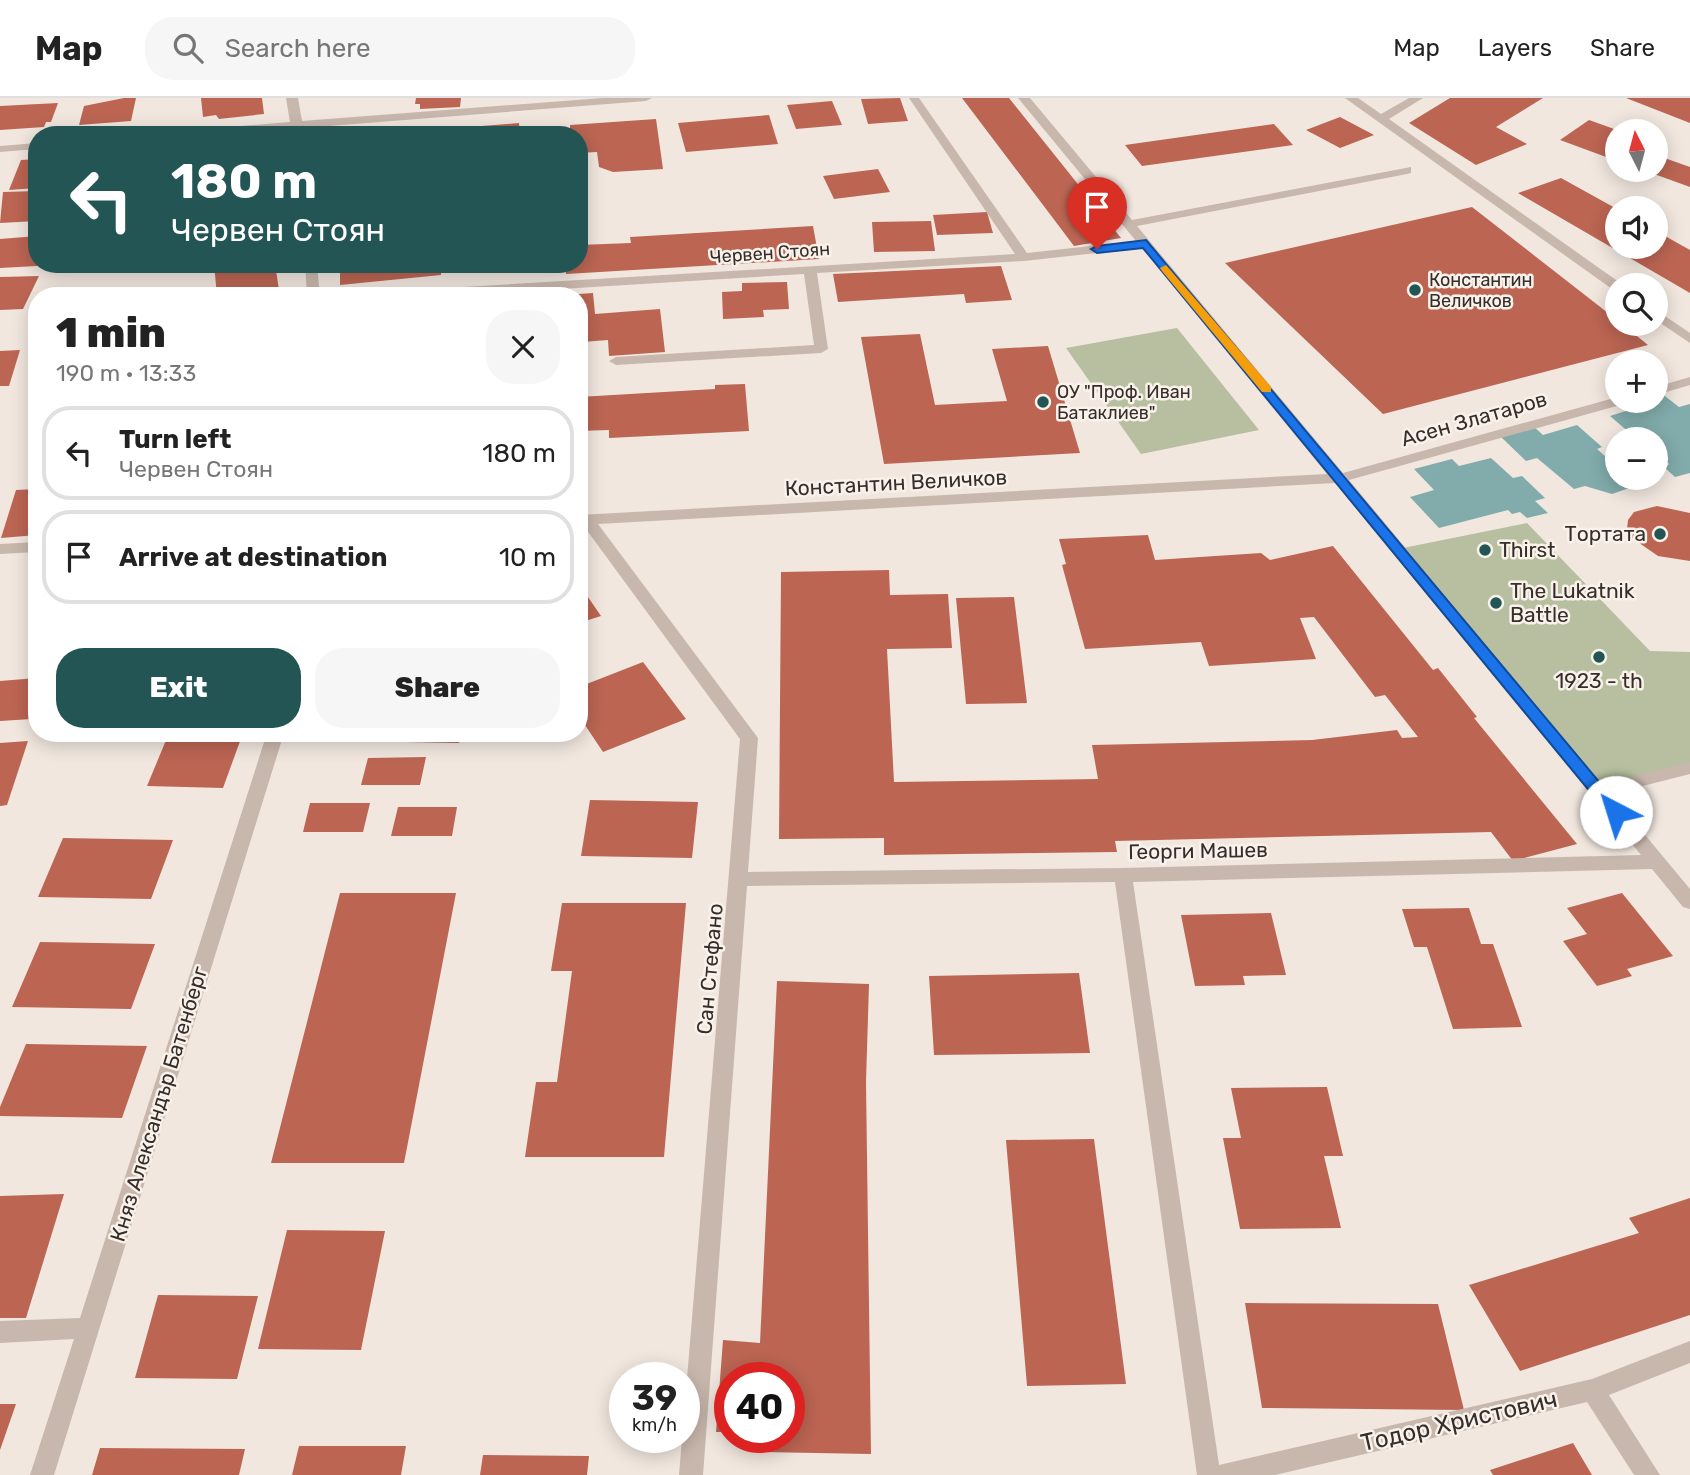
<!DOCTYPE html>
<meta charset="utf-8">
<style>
:root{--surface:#fff;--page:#f6f6f6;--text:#222;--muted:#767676;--line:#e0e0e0;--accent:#235555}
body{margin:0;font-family:Rubik,sans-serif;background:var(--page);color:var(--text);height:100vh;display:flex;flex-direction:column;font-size:26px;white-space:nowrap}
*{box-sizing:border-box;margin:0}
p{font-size:23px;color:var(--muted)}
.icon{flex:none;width:38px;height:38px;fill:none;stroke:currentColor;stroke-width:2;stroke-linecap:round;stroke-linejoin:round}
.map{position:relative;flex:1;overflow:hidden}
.drawer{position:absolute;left:28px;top:189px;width:560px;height:455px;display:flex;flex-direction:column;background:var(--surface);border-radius:28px;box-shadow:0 4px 18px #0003}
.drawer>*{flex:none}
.banner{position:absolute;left:28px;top:28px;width:560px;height:147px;border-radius:28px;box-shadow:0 4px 18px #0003;background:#235555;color:#fff;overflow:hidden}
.needle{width:46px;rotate:354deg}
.buttons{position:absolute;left:1605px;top:21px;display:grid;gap:14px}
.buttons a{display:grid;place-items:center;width:63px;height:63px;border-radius:50%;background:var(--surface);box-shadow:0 4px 18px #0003;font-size:35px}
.speed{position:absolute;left:609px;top:1264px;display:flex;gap:14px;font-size:35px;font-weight:700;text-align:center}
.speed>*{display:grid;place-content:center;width:91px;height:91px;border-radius:50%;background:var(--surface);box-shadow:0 4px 18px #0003;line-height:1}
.speed small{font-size:18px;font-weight:400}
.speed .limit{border:10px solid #d22;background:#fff;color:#111}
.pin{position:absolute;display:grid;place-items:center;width:60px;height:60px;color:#fff;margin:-72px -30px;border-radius:50% 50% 50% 0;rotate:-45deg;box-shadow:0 0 7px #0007}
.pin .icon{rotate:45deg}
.me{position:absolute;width:77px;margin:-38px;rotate:320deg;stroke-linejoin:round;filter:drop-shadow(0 0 5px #0008)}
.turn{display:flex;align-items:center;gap:24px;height:147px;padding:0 28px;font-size:32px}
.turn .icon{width:91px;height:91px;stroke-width:2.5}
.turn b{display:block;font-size:49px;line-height:60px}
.round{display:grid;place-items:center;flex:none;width:74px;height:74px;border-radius:28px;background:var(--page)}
.summary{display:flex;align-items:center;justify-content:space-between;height:119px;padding:0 28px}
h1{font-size:42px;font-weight:800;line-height:52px}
.primary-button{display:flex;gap:14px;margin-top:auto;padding:14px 28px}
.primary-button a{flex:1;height:80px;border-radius:28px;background:var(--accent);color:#fff;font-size:28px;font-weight:800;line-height:80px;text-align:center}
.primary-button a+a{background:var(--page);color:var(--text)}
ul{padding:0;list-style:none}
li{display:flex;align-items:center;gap:21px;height:94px;margin:0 14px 10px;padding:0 14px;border:4px solid var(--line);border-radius:28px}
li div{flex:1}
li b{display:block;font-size:26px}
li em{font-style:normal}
header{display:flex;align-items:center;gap:42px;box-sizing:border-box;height:98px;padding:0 35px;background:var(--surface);border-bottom:2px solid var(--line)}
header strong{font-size:33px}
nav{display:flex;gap:38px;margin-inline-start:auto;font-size:24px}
.search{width:490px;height:63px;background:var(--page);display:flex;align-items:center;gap:18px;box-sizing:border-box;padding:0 24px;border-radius:28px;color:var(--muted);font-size:26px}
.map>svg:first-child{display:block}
.green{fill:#b7bfa0}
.water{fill:#81acab}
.building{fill:#bc6553}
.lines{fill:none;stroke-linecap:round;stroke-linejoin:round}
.minor{fill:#c8b7ac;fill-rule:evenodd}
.route{fill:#1a73e8;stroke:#114b97;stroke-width:2}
.slow{fill:#f59e0b}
.poi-dot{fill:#235555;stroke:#f9f2eb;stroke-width:2.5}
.labels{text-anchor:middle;stroke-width:5;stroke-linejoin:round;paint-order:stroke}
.far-street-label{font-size:18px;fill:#372d2a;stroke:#f9f2eb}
.far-poi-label{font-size:18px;fill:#372d2a;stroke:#f9f2eb;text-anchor:start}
.street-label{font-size:21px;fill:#372d2a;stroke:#f9f2eb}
.poi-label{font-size:21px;fill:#372d2a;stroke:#f9f2eb;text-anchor:start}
.near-street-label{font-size:24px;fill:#372d2a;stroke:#f9f2eb}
</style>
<header>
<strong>Map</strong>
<div class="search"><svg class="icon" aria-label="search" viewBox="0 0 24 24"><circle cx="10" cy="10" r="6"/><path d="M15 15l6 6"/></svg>Search here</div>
<nav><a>Map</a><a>Layers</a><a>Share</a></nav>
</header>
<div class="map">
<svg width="1690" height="1377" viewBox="0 0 1690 1377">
<rect width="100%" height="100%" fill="#f1e7df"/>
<path class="green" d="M1177,230L1259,332L1141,356L1066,250Z
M1527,425L1650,553L1690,554V670L1598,693L1398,451Z"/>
<path class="water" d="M1661,295L1679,309L1690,306V375L1675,379L1665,370L1669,366L1662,359H1656V341H1631V336L1610,318L1632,311L1625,305L1656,303V296Z
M1577,327L1602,349L1597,351L1614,366L1611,368L1617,374V380H1623L1632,389L1612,396L1585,388L1574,391L1537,360L1526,363L1499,337L1533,328L1543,337Z
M1491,360L1513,380L1522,378L1545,400L1535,403L1548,415L1527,420L1520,414L1512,416L1508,412L1439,430L1410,399L1434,392L1414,371L1452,361L1459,368Z"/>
<path class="building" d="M124,0H136L131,23L79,27L84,8Z
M201,0H262L264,16L219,21L216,17L203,19Z
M416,0H461L460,9L420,11V6H415Z
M900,0L908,23L868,26L861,1Z
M962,0H1009L1121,140L1074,148Z
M1450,0H1543L1496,29L1527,46L1476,67L1409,25Z
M1626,0H1690V25Z
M832,3L842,27L796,31L787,7Z
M58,5L51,24H46L44,29L0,32V8Z
M769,17L778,46L686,54L678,25Z
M1340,19L1374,37L1340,50L1306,32Z
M656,21L663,71L613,74L599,69L597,54L579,55V37H570V27Z
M1589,22L1617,32L1609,40L1617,43V63L1560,42Z
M519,25L520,37H429L444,31Z
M1274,26L1293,47L1142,68L1125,47Z
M1656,57L1690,69V89L1643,72H1656Z
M37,61V90L9,92L21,62Z
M878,71L890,94L834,101L823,78Z
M1561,80L1617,111V149H1656V133L1690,152V195L1518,95Z
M37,93V123L0,125L3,94Z
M1472,109L1617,222V226H1622L1648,247L1383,316L1225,165Z
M987,114L993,135L937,137L933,117Z
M931,123L935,153L874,154L872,124Z
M813,128L819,161L566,176V166H579V147L631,145L630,139Z
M37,138V168L0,170V141Z
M214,166H275L280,198H217Z
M340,166H441V177L340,187Z
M1001,168L1012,202L966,205L964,196L838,204L833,176Z
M39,178L23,211L0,212V179Z
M787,184L789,211L763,212L764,219L723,221L722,194L742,193V185Z
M593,195L595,216L660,211L665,254L609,258L608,242L582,244L583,262H579V196Z
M920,236L935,307L1007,303L992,251L1048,248L1080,355L884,366L861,239Z
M20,252L9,288H0V253Z
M745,286L749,333L609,340V332L579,333V299L715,291V287Z
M37,391V437L1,440L16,392Z
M1657,408L1690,415V463L1658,458L1632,440L1627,431L1628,422L1634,414Z
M1148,437L1155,462L1261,455L1270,462L1333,448L1433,572L1438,570L1477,619L1474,620L1577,746L1513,763L1491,734L1115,743L1117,754L884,757V740L779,741L781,474L889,472L890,497L948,496L952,550L887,551L894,684L1098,681L1092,647L1312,642L1397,632L1402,640L1418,639L1385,597L1375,599L1314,519L1300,520L1316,561L1209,568L1201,544L1085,551L1062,467L1066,466L1059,441Z
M579,486L601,518L579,525Z
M1014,499L1027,605L966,606L956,500Z
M643,564L686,621L603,654L579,618V589Z
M37,580V607L32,621L0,623V583Z
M169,635H243L223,690L147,688Z
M357,635H461L459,645L354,643Z
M28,643L7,707L0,708V645Z
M426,659L420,687H361L368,660Z
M590,702L698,704L692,760L581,758Z
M310,705H370L363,734H303Z
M398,709H457L452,738H391Z
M63,740L173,742L151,801L38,799Z
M340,795H456L404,1065H271Z
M1622,795L1673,858L1627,871L1632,878L1597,888L1563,843L1587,836L1567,810Z
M562,805H686L664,1059H525L536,984H557L572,873H551Z
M1469,810L1481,846H1493L1522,929L1453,931L1427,849H1414L1402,811Z
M1271,815L1286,877L1243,878L1245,887L1195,888L1181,817Z
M40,844L155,846L131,911L12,909Z
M1079,875L1090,955L934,957L929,878Z
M777,883L869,886L866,984L871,1356L759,1354L760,1339H789V1279H730V1334H716L723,1242L760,1245Z
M26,946L147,948L122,1020L0,1018V1009Z
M1327,989L1343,1058H1324L1341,1130L1240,1131L1223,1040H1241L1231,990Z
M1094,1041L1126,1286L1027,1288L1006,1042Z
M64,1096L26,1220H0V1098Z
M1690,1100V1217L1520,1273L1469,1187L1639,1135L1629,1120Z
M287,1132L385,1133L361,1252L258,1251Z
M158,1197L258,1198L237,1281L135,1280Z
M1245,1205L1438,1206L1464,1312L1262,1310Z
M0,1306H16L0,1352Z
M1573,1345L1592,1377H1493L1490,1372Z
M299,1348H406L401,1377H292Z
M100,1350L245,1351L239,1377H92Z
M483,1357L589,1358L587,1377H480Z"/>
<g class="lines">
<path class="minor" d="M286,0H298L302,23L603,0H652L646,3L303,30V37H293L292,31L214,37H160L166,34L290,24Z
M909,0H919L1027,155L1136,143L1018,0H1030L1132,122L1411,69V75L1407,76L1137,128L1343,375L1614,300L1626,303L1624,306L1349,382L1602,686L1690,664V676L1611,696L1690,791V811L1683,809L1652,771L1133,784L1219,1367L1592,1281L1690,1243V1265L1609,1297L1660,1377H1634L1587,1304L1275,1377H1197L1115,784L747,788L703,1377H679L740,641L583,427H579V417L1327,376L1142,150L1024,163L817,175L828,251L821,255L616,267L609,263L616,259L814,247L804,176L449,198L391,197L397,193L1015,156ZM1335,385L1641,757L1123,770L748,774L758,640L598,426Z
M1345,0H1358L1381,16L1409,0H1423L1389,21L1623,187H1617V192L1612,191Z
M37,45V51L0,54V48Z
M305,166H317L320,198H307Z
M1656,212L1690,235V245L1656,222Z
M1690,279V287L1656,297V289Z
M37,444V454L0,456V446Z
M267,635H284L54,1377H30L74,1241L0,1245V1223L80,1220Z"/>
</g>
<path class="route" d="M1146,142L1621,710V718H1610L1143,150L1097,155L1091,151L1097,148Z"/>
<path class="slow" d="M1166,167L1271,289V294H1262L1162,173L1160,170Z"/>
<g class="poi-dot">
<circle cx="1415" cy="192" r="7"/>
<circle cx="1043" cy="304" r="7"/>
<circle cx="1660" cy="436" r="7"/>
<circle cx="1485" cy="452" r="7"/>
<circle cx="1496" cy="505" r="7"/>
<circle cx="1599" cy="559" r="7"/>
</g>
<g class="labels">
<g class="far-street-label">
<text transform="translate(770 155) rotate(-4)" y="6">Червен Стоян</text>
</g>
<g class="far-poi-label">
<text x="1429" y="188">Константин<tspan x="1429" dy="21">Величков</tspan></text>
<text x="1057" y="300">ОУ "Проф. Иван<tspan x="1057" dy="21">Батаклиев"</tspan></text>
</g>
<g class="street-label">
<text transform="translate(1474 321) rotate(-16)" y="7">Асен Златаров</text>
<text transform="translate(896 385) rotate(-3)" y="7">Константин Величков</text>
<text transform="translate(1198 753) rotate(-1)" y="7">Георги Машев</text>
<text transform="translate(710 871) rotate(-85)" y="7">Сан Стефано</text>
<text transform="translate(159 1006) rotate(-73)" y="7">Княз Александър Батенберг</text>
</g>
<g class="poi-label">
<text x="1646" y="443" text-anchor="end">Тортата</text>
<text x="1499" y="459">Thirst</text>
<text x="1510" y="500">The Lukatnik<tspan x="1510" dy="24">Battle</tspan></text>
<text x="1599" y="590" text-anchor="middle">1923 - th</text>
</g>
<g class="near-street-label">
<text transform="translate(1459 1323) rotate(-13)" y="8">Тодор Христович</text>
</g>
</g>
</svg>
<div class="buttons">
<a><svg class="needle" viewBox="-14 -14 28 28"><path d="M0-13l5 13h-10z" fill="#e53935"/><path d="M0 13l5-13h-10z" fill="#767676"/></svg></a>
<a><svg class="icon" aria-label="sound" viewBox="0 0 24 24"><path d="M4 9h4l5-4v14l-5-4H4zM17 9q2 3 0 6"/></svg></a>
<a><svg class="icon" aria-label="search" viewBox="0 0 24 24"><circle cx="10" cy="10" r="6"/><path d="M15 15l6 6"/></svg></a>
<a>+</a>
<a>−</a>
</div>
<div class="speed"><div>39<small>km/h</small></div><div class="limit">40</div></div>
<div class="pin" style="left:1097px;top:151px;background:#d93025"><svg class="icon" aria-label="arrive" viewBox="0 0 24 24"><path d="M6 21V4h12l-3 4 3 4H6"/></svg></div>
<svg class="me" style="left:1616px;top:714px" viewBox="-20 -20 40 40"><circle r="19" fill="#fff"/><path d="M0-13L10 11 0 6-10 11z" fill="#1a73e8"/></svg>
<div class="banner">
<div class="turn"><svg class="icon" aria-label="left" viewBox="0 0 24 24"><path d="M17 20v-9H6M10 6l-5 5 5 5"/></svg><div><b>180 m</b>Червен Стоян</div></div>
</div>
<section class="drawer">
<div class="summary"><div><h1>1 min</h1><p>190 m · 13:33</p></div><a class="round"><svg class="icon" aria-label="close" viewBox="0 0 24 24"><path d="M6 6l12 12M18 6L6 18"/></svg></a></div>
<ul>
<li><svg class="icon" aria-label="left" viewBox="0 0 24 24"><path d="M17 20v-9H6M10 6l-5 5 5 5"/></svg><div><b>Turn left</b><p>Червен Стоян</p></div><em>180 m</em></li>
<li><svg class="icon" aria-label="arrive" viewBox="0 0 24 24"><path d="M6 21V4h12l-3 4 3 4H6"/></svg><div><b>Arrive at destination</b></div><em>10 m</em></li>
</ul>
<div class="primary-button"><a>Exit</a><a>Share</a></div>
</section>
</div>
